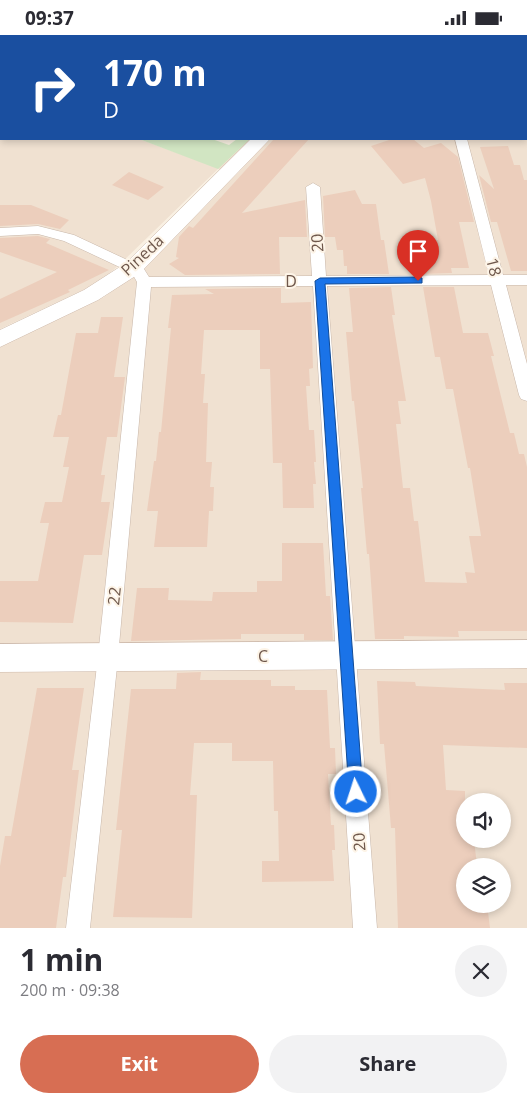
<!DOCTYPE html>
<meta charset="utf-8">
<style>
:root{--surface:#fff;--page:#f2f2f3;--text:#2b2b33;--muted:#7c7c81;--accent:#d76e53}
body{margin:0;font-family:"Open Sans",sans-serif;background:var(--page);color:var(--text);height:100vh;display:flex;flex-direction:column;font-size:19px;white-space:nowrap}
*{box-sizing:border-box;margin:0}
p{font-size:16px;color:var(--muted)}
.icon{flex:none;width:28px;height:28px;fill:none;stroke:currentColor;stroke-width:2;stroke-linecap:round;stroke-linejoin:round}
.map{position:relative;height:893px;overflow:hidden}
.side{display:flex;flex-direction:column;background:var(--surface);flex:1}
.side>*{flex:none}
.hud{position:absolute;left:0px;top:0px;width:528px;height:105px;box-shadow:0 2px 8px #0003;background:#1a4fa0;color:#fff;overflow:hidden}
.controls{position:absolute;left:456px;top:758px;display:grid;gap:10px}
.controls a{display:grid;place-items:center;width:55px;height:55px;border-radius:50%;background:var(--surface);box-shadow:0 2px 8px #0003;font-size:25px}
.pin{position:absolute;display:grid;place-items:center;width:42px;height:42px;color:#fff;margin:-51px -21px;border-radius:50% 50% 50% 0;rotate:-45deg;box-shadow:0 0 5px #0007}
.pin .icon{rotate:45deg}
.me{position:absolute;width:55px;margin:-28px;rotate:356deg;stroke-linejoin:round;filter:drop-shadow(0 0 4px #0008)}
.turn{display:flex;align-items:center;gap:18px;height:105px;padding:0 20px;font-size:22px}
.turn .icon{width:65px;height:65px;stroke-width:2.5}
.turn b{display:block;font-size:35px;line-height:42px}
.round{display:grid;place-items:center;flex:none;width:52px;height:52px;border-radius:26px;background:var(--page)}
.head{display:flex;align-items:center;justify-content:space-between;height:85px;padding:0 20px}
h1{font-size:30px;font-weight:700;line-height:38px}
.action{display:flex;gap:10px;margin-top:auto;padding:10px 20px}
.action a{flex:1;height:58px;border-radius:30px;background:var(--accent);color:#fff;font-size:20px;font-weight:700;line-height:58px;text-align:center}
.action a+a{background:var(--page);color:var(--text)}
.status{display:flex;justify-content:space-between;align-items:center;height:35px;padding:0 25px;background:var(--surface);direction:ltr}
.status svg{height:14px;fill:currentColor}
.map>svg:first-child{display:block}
.residential{fill:#f0e1d1;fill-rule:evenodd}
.green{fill:#d1e5c2}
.building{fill:#eccebc}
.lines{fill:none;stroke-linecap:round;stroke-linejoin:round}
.street-casing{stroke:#c8b7aa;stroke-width:1}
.secondary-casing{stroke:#cdb9ab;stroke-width:1}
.street{fill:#fff;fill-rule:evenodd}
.secondary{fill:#fff;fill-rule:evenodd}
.route{fill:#1a73e8;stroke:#114b97}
.labels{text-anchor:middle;stroke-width:4;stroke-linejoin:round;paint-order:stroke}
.street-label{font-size:16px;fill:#6e574b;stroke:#fdf4e7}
</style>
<div class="status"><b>09:37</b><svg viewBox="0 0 49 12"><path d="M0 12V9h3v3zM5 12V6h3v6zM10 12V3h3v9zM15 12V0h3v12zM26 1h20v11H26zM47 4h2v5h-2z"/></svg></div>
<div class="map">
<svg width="527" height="893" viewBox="0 0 527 893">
<rect width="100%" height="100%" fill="#f9f0e2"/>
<path class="residential" d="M382,0H527V893H0V312L104,262L143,233L236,139L218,134L118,231L98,248L0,294V98L1,97V104H139L218,133L250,104H526V1H380ZM465,766H502V804H465ZM465,831H502V869H465Z"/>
<path class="green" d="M0,0H126L1,1L0,98Z
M139,104H212L229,110L237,104H250L218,134Z"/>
<path class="building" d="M274,104H309L242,178L305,165L307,202H279L280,239L185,240L169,229L179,223L176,222L179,202L189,191L193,193Z
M392,104H413L424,113L441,108L458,122L474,187H459L469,233H451L452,238L421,239L415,205H438L431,166L425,143L403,149L371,111Z
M508,111L514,130H520L524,145H527V236H511L497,187H491L479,140L494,154L480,112Z
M129,137L164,152L148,165L112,150Z
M355,155L362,169H376L381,205H384L389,239H347V231H344L343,215H337L335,202H325L323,161Z
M0,170H31L69,185L60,194L38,189L0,191Z
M38,201L50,204L46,208L109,235L68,255L70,257L0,288V264L57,237L0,217V203Z
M391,252L395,280H392L406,366H398L401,389H396L403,453H410L414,486H418L425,547L467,548L465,537L475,538L469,501H481L470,433H468L453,354H446L440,322H435L423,252H454L463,298H488L494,321H491L510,398H514L519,419H524L527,432V596H458L459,602L404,601V604H375L369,519H367L363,474L361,453H363L354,366H352L346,297H353L349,253Z
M281,253V268L311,267L313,333L309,334L310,351H306L309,395H314L316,427H314L316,449H313L314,473H283L282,428H273L270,334H260V295H204L201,339H205L203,368H208L206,427H212L210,452H214L213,476H209L207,512H154L158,476H147L154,426H156L159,397H161L171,293H168L172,260L214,259L205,254Z
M101,282H123L114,342H125L117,402H107L101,440H105L101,467H110L102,520H84L73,588L0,587V546H38L49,488H40L45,467H62L69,432H63L69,402H53L58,380H61L76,298H98Z
M282,508H323L326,561H330L333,605H304V599H241V604L131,606L137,553H169L168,565L212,566L213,557H257V546H282Z
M201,637L200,645H271V651H295V655H327L330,713H335L336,739H328L331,790H334L335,815H332L334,846L262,847V826H279L278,776H274L273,726H232V708H194L190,760H197L192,883L113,882L122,795H116L131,654H176L177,638Z
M377,646L415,647L416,651L505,655L504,648H527V713L443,710L446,755L465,756V804H474L477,831H465V869H487L490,893H398L395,793H391L384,709H380Z
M37,653H84L72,735H79L66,842H63L56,893H0V831L5,801H11Z"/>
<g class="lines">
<g class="street-casing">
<path id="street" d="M515,0H527V2L526,3Z
M455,104H467L503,240H527V250H506L527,329V366L521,364L519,360L491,250L327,251L377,893H353L313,251L151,252L118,622L90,893H66L98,622L137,247L133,240L128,236L64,206L38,199L0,201V193L38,191L74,200L138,230L144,234L149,242L312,241L306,152L313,148L320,152L326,241L489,240Z"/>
</g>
<g class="secondary-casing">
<path id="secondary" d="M251,104H270L140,238L98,265L0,312V295L84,255L126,228Z
M527,605V633L0,637V609Z"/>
</g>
<use href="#street" class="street"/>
<use href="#secondary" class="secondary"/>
</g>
<path class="route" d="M418,242L422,243V248L325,249L363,757L361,762L356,764L351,762L349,757L315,246L320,243Z"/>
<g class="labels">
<g class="street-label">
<text transform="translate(317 208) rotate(-94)" y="6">20</text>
<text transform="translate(142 220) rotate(-43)" y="6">Pineda</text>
<text transform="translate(494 232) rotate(76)" y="6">18</text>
<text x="291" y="252">D</text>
<text transform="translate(114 561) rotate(-84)" y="6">22</text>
<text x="263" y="627">C</text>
<text transform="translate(359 807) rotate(-94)" y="6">20</text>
</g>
</g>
</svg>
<div class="controls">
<a><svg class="icon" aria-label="sound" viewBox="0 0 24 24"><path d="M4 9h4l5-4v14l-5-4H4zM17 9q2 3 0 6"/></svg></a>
<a><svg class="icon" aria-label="layers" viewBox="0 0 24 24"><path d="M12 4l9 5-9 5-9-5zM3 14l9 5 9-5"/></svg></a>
</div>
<div class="pin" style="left:418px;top:246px;background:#d93025"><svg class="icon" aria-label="arrive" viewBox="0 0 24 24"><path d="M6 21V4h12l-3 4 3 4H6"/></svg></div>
<svg class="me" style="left:356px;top:757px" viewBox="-20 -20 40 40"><circle r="17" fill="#1a73e8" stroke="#fff" stroke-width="3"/><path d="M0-11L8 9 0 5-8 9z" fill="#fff"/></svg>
<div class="hud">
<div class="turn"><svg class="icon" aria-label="right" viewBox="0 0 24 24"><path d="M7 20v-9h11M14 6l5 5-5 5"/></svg><div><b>170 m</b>D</div></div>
</div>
</div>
<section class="side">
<div class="head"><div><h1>1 min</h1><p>200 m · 09:38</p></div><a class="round"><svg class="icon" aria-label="close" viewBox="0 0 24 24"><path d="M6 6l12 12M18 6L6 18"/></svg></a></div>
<div class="action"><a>Exit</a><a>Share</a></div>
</section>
